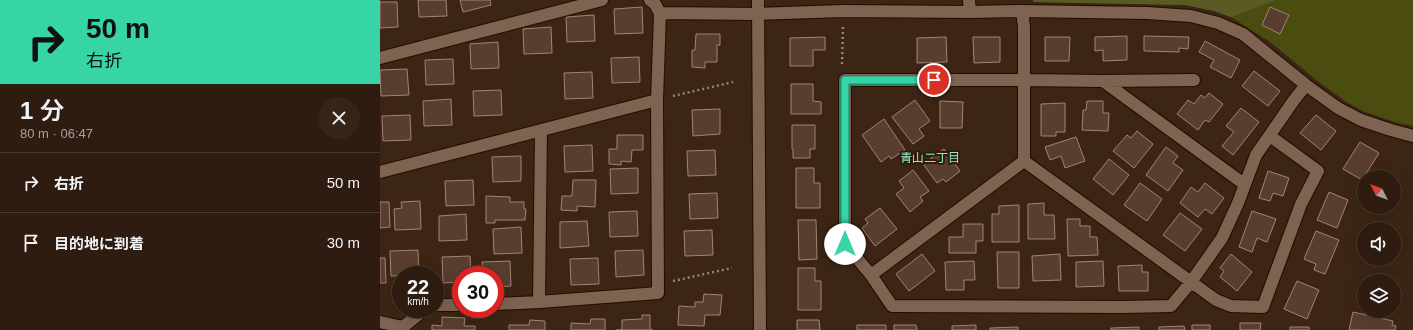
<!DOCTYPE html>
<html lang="ja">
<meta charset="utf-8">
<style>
:root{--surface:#2d1c0f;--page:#352518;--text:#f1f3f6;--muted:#a7a19e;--line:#483a2f}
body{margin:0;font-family:Arial,"Noto Sans JP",sans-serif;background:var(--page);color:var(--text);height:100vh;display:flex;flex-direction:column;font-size:15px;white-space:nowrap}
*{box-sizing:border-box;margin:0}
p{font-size:13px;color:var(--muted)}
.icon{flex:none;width:22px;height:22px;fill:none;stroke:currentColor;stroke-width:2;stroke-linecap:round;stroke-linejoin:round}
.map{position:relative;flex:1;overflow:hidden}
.sheet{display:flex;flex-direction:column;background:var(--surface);width:380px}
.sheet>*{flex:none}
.top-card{background:#37d4a6;color:#111;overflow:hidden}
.needle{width:26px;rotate:312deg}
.fabs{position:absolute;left:977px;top:170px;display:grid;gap:8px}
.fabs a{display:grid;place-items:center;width:44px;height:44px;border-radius:50%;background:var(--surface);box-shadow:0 4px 16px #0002,0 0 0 1px var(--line);font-size:20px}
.speed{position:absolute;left:12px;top:266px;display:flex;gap:8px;font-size:20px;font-weight:700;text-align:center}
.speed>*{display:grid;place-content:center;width:52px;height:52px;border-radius:50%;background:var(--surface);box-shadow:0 4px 16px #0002,0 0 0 1px var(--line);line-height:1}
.speed small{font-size:10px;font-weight:400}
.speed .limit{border:6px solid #d22;background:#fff;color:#111}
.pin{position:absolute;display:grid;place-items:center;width:34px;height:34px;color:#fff;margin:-17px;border:2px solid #fff;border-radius:50%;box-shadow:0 1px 4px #0007}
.me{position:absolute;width:44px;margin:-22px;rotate:0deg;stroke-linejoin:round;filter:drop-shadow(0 0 3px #0008)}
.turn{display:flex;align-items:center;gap:14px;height:84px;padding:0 20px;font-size:18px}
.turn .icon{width:52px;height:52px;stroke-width:2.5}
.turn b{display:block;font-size:28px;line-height:34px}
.round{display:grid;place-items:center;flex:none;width:42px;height:42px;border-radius:21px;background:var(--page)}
.summary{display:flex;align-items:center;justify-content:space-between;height:68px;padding:0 20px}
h1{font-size:24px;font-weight:600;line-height:30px}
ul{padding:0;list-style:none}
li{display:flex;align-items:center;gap:12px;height:60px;padding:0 20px;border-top:1px solid var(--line)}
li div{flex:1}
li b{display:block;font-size:15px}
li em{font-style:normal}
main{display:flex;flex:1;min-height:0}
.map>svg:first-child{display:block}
.green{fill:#4a4c10}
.forest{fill:#595b23}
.building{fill:#593e30;stroke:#a28374}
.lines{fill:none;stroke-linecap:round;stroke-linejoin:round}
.minor-casing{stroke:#220d01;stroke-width:14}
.path{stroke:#968375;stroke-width:2.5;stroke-dasharray:2 3;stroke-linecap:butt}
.minor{stroke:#7e6351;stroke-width:12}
.route-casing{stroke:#248a6c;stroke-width:10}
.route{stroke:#37d4a6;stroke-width:7}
.labels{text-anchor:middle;stroke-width:4;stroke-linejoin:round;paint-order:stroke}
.neighbourhood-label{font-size:12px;fill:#8fe9c8;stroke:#311b0a}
</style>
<main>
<section class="sheet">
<div class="top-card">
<div class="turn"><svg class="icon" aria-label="right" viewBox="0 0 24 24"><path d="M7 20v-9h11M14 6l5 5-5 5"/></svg><div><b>50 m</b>右折</div></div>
</div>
<div class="summary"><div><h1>1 分</h1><p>80 m · 06:47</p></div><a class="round"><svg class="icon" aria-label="close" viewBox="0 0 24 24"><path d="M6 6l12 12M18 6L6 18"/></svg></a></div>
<ul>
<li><svg class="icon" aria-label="right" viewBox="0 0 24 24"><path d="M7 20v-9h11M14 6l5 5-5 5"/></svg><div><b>右折</b></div><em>50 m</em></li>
<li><svg class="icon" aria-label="arrive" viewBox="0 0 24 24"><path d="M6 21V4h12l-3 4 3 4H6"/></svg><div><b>目的地に到着</b></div><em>30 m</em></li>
</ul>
</section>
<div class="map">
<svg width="1033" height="330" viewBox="0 0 1033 330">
<rect width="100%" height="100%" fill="#3c2514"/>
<path class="green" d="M653,0H1033V126L1015,122L985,112L968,103L940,83L890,42L851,17L834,11L805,5L653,2Z"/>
<path class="forest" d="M653,0H896L851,17L834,11L805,5L653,2Z"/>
<path class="building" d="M38,0H66L67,16L39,17Z
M80,0H110L111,5L83,12Z
M0,2H17L18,27L0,28Z
M262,7L263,33L235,34L234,9Z
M890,7L909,15L900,34L882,25Z
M214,15L215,41L187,42L186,17Z
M171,27L172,53L144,54L143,29Z
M316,34H340V45H337V62H325V68L312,67V50H315Z
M747,36V60L723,61V50L715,51V37Z
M764,36L809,37L808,49L799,48V52L764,51Z
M445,37V50H433V66H410V38Z
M566,37L567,62L537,63V38Z
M593,37H620V62L594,63Z
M665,37H690L689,61H665Z
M825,41L860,60L851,78L830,67L834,60L819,52Z
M118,42L119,68L91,69L90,44Z
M259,57L260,82L232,83L231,58Z
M73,59L74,84L46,85L45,60Z
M27,69L29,95L1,96L0,70Z
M874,71L900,91L888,106L862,86Z
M212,72L213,98L185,99L184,73Z
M411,84H433V101L441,102V114H411Z
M121,90L122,115L94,116L93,91Z
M829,93L843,104L829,122L825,120L818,130L797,114L808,100L814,104L821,95L825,98Z
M71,99L72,125L44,126L43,101Z
M535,100L550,121L539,129L544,136L533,144L512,117Z
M560,101L583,102L582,128H560Z
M707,101H723V113H729L728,131L702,130L703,110H706Z
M685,103V132H676V136H661V104Z
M861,108L879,122L853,155L842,146L854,132L846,126Z
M340,109V134L313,136L312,110Z
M30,115L31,140L3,141L2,116Z
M936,115L956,131L941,150L920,133Z
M504,119L525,150L511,159L509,156L501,162L482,135Z
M412,125H435V149H430V158H413V149H412Z
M757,131L773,144L754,168L733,151L747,135L751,138Z
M237,135H263V150H252L251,162L241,161V165L229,164V149H237Z
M696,137L705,161L685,168L681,156L670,160L665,147Z
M980,142L999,153L982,180L963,169Z
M212,145L213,171L185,172L184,146Z
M786,147L798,156L793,163L803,170L788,191L766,175Z
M564,149L580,171L566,182L563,179L557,183L543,164Z
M335,150L336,175L308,176L307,151Z
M141,156V181L113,182L112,157Z
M729,159L749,175L733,195L713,179Z
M258,168V193L231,194L230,169Z
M416,168H434V183H440V208H416Z
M533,170L549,191L540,197L543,201L530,212L516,194L524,188L519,181Z
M888,171L909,178L903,196L893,193L890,201L879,198Z
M93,180L94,205L66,206L65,181Z
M193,180H216L215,207L197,206V211L181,210L182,196H192Z
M760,183L782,199L767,221L744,205Z
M825,183L844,198L832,214L825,209L818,217L800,203L811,187L818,192Z
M949,192L968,200L957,228L937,220Z
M337,193L338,218L310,219L309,194Z
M106,196L130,197V202H144V209H146L145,220H115V223H106Z
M40,201L41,229L15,230L14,209L22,208L21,202Z
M0,202H9L10,227L0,228Z
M664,203V215H674L675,239H648V204Z
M639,205V242H612V214H619V206Z
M500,208L517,229L495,246L482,228L488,223L485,219Z
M257,211L258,236L230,237L229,212Z
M872,211L896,219L887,242L877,238L872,252L859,247Z
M800,213L822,229L805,251L783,235Z
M86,214L87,240L59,241V216Z
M687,219H700V226H710V237H717L718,255L688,256Z
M418,220H436L437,259L419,260Z
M207,221L209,246L180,248V222Z
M583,224H603V241H596V253H569V237H583Z
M141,227L142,253L114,254L113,229Z
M332,230L333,255L305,256L304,231Z
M936,231L959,240L945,274L934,270L936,264L924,259Z
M38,250L39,275L11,276L10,251Z
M263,250L264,275L236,277L235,251Z
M617,252H639V288H618Z
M542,254L555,271L529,291L516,274Z
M680,254L681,280L653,281L652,256Z
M851,254L872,272L857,291L840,277L844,271L840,268Z
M90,256L91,275H81V282L63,283L62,257Z
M0,258H5L6,283H0Z
M218,258L219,284L191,285L190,259Z
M130,261L131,286L115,287V275H103L102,262Z
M594,261L595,280H584V290H566L565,262Z
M723,261L724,286L696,287V262Z
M762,265V272H768V291H739L738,266Z
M418,268H435V281H441V310H418Z
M917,281L939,290L927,319L904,309Z
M324,294L342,295L340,315H325L324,326L298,325L299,306L315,307V302H323Z
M973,312L1013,321L1012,325L1016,326L1015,330H969Z
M262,315H270V330H273H236H242V320L262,319Z
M62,317L85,318L84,326H95V330H52V325L62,326Z
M211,319H225V330H191V323L210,324Z
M150,320L165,321V330H129V325H149Z
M417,320H439L440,330H417Z
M860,323H881L880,330H860Z
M477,325H506V330H477Z
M514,325H536L537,330H514Z
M596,325V330H572V326Z
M812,325H830V330H812Z
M804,326L805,330H779V327Z
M638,327V330H610V328Z
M759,327V330H731V328Z
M910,327H929V330H910Z"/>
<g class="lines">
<g class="minor-casing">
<path id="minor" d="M378,0L380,330
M589,0L590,12
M642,11L644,27V161L836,300L851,306L883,307L921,204L938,171L890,136
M280,13L378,14L463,11L590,12L642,11L767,13L811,16L838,23L863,34L926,85L958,108L981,120L1011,130L1033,136
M0,58L222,0
M723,81L814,80
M0,172L277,100
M864,184L723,81L644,80H465V244L491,275L512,306L743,307L791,306L811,282L842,238L858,203L876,155L914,100L926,85
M491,275L644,161
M159,302L161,130
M115,304L159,302L278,293L277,100L280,13L275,4L270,0
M55,305H81
M0,322L23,327L45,309"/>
</g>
<path class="path" d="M462,64L463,27
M293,96L353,82
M293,281L352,268"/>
<use href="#minor" class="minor"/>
</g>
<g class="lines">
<g class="route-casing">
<path id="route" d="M465,244V80H554"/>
</g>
<use href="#route" class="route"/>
</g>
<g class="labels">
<g class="neighbourhood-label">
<text x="550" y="162">青山二丁目</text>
</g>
</g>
</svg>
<div class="fabs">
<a><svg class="needle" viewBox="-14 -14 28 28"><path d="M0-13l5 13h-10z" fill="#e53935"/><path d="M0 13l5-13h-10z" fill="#a7a19e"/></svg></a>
<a><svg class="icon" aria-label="sound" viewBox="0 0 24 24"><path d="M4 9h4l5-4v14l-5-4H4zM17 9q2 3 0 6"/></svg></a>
<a><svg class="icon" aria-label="layers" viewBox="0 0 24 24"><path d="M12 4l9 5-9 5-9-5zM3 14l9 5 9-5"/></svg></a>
</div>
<div class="speed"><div>22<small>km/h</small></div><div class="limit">30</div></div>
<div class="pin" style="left:554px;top:80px;background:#d93025"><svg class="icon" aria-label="arrive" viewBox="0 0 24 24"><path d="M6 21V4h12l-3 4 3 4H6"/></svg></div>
<svg class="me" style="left:465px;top:244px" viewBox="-20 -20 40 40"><circle r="19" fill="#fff"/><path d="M0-13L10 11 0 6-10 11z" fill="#37d4a6"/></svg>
</div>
</main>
